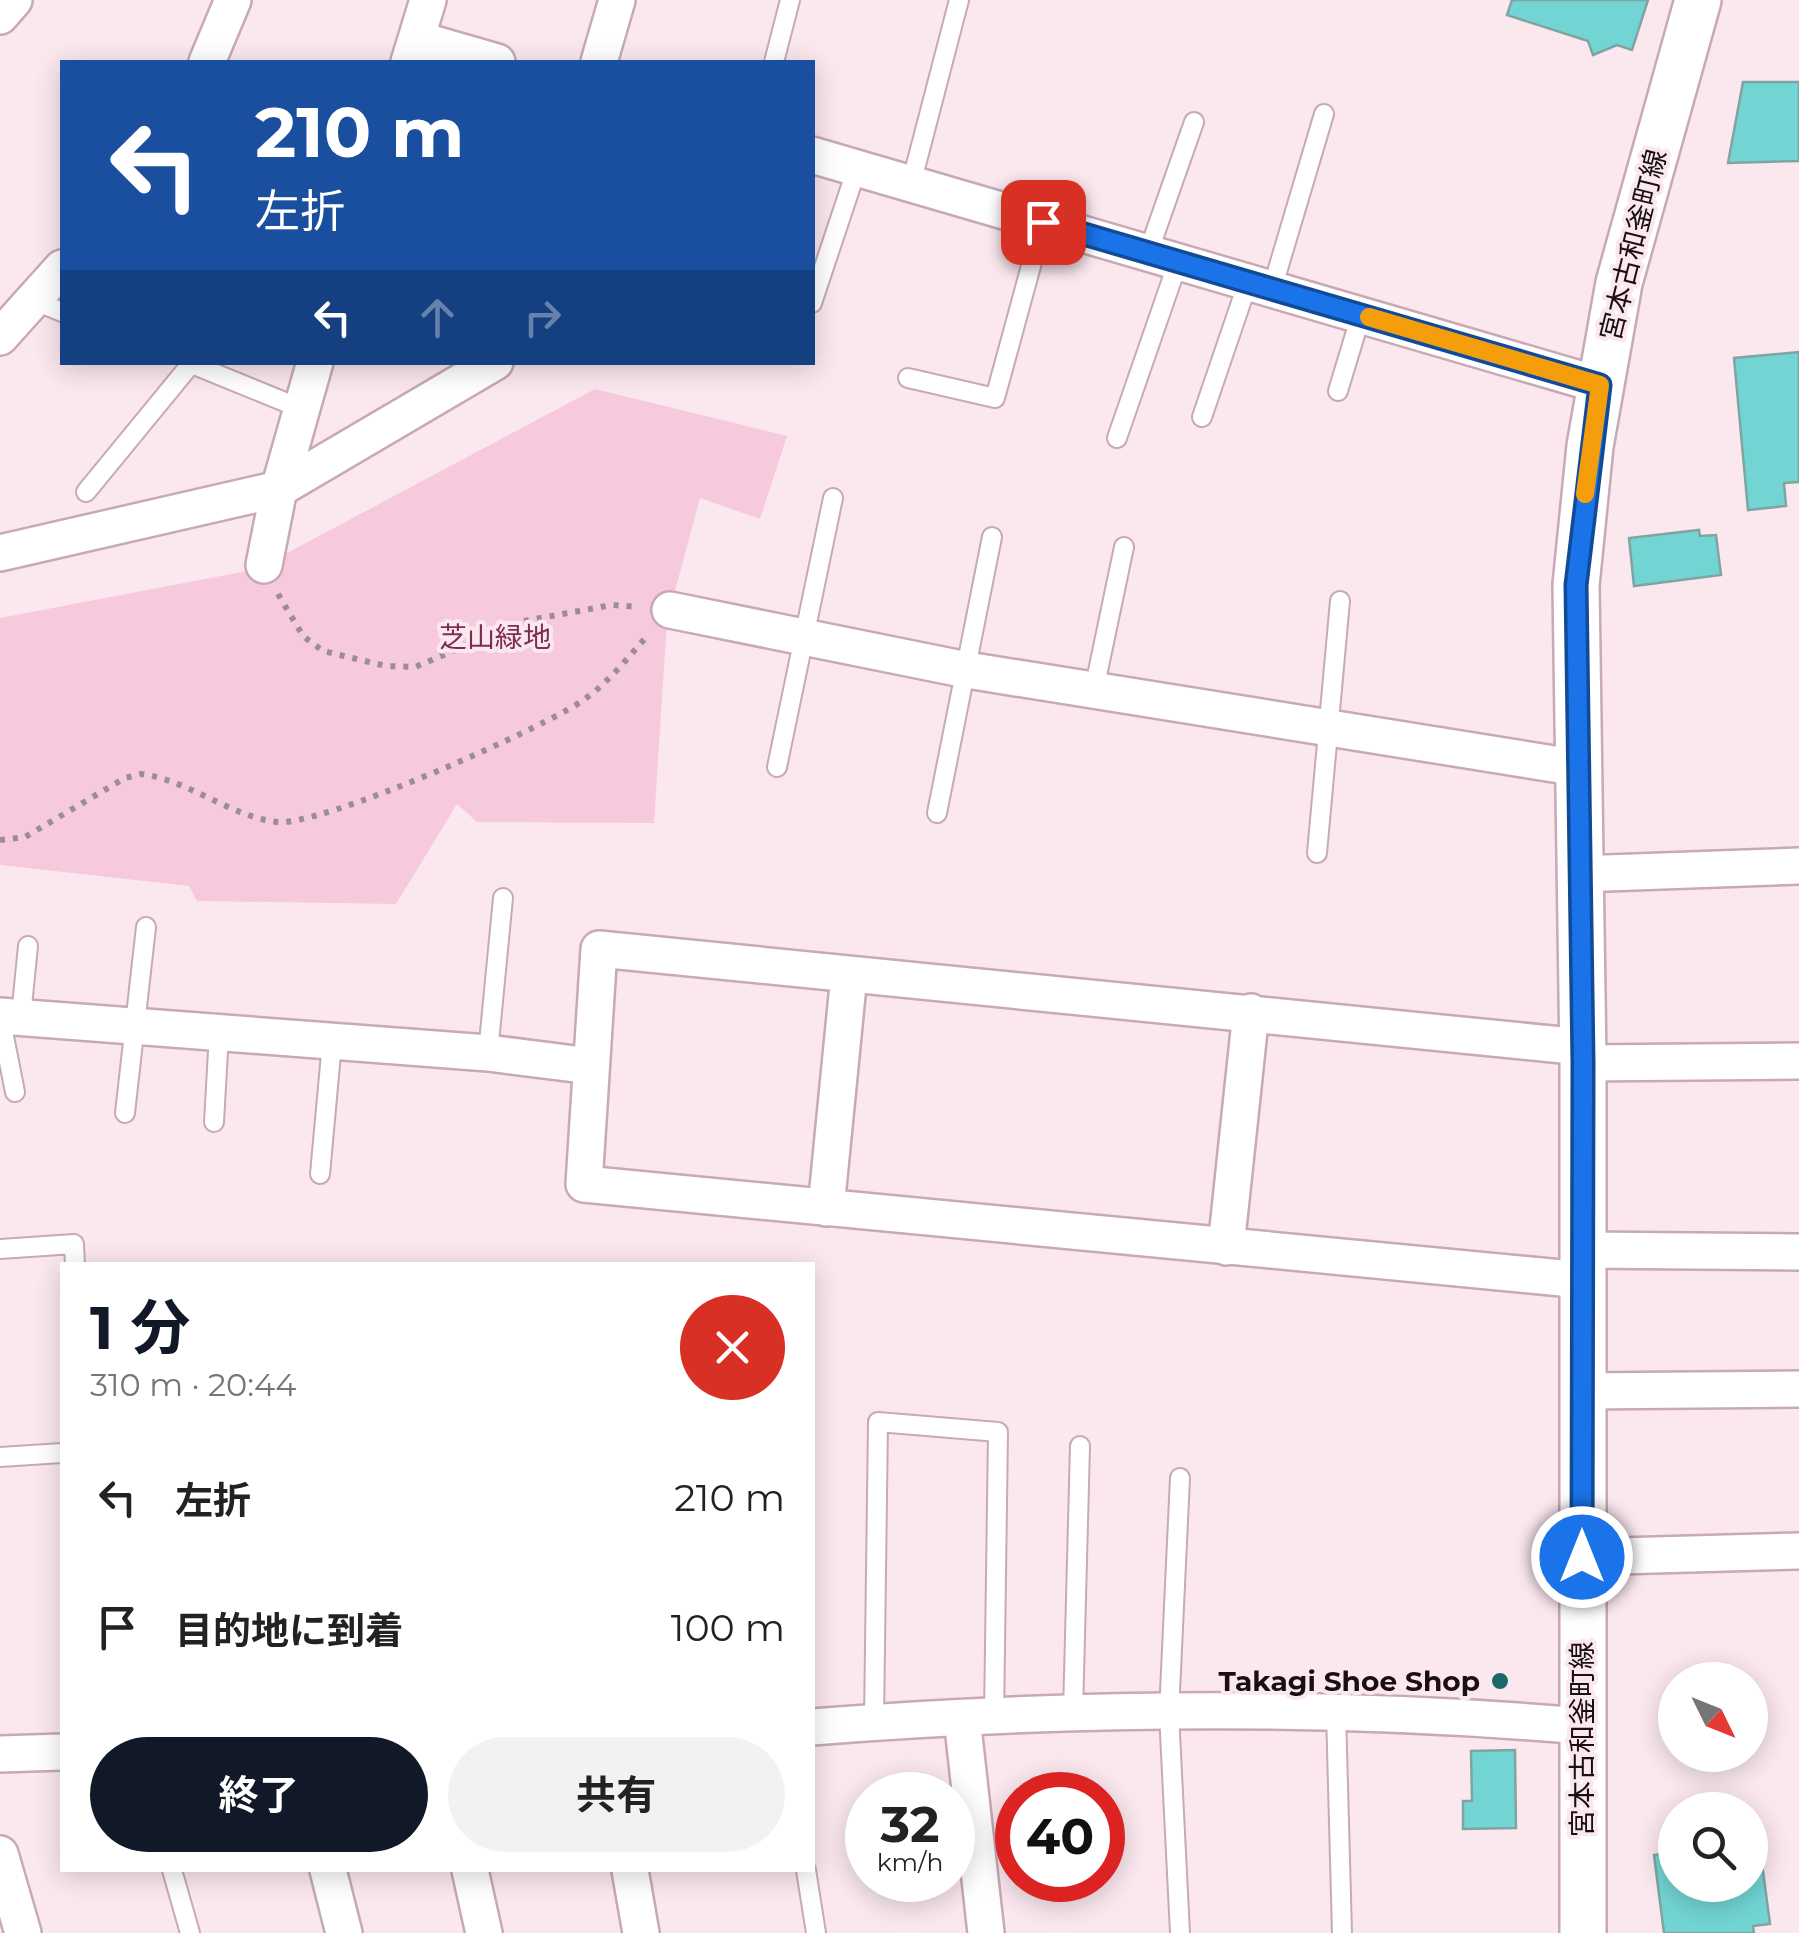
<!DOCTYPE html>
<html lang="ja">
<meta charset="utf-8">
<style>
:root{--surface:#fff;--page:#f2f2f2;--text:#222;--muted:#767676;--accent:#111827}
body{margin:0;font-family:Montserrat,"Noto Sans JP",sans-serif;background:var(--page);color:var(--text);height:100vh;display:flex;flex-direction:column;font-size:38px;white-space:nowrap}
*{box-sizing:border-box;margin:0}
p{font-size:32px;color:var(--muted)}
.icon{flex:none;width:55px;height:55px;fill:none;stroke:currentColor;stroke-width:2;stroke-linecap:round;stroke-linejoin:round}
.map{position:relative;flex:1;overflow:hidden}
.sheet{position:absolute;left:60px;top:1262px;width:755px;height:610px;display:flex;flex-direction:column;background:var(--surface);border-radius:0px;box-shadow:0 5px 25px #0003}
.sheet>*{flex:none}
.guide{position:absolute;left:60px;top:60px;width:755px;height:305px;border-radius:0px;box-shadow:0 5px 25px #0003;background:#1a4fa0;color:#fff;overflow:hidden}
.needle{width:65px;rotate:133deg}
.buttons{position:absolute;left:1658px;top:1662px;display:grid;gap:20px}
.buttons a{display:grid;place-items:center;width:110px;height:110px;border-radius:50%;background:var(--surface);box-shadow:0 5px 25px #0003;font-size:50px}
.speed{position:absolute;left:845px;top:1772px;display:flex;gap:20px;font-size:50px;font-weight:700;text-align:center}
.speed>*{display:grid;place-content:center;width:130px;height:130px;border-radius:50%;background:var(--surface);box-shadow:0 5px 25px #0003;line-height:1}
.speed small{font-size:25px;font-weight:400}
.speed .limit{border:15px solid #d22;background:#fff;color:#111}
.pin{position:absolute;display:grid;place-items:center;width:85px;height:85px;color:#fff;margin:-42px;border-radius:20px;box-shadow:0 5px 15px #0006}
.me{position:absolute;width:110px;margin:-55px;rotate:0deg;stroke-linejoin:round;filter:drop-shadow(0 0 8px #0008)}
.turn{display:flex;align-items:center;gap:35px;height:210px;padding:0 30px;font-size:45px}
.turn .icon{width:130px;height:130px;stroke-width:2.5}
.turn b{display:block;font-size:70px;line-height:85px}
.lanes{display:flex;align-items:center;height:95px;padding:0 30px;background:#0003;justify-content:center;gap:50px;direction:ltr}
.lanes .off{opacity:.35}
.round{display:grid;place-items:center;flex:none;width:105px;height:105px;border-radius:52px;background:var(--page)}
.summary{display:flex;align-items:center;justify-content:space-between;height:170px;padding:0 30px}
h1{font-size:60px;font-weight:700;line-height:75px;color:var(--accent)}
.cta{display:flex;gap:20px;margin-top:auto;padding:20px 30px}
.cta a{flex:1;height:115px;border-radius:60px;background:var(--accent);color:#fff;font-size:40px;font-weight:700;line-height:115px;text-align:center}
.cta a+a{background:var(--page);color:var(--text)}
ul{padding:0;list-style:none}
li{display:flex;align-items:center;gap:30px;height:130px;padding:0 30px}
li div{flex:1}
li b{display:block;font-size:38px}
li em{font-style:normal}
.map>svg:first-child{display:block}
.green{fill:#f6cadc}
.building{fill:#72d5d3;stroke:#80a4a2;stroke-width:2.5}
.lines{fill:none;stroke-linecap:round;stroke-linejoin:round}
.service-casing{stroke:#c8a9b5;stroke-width:22}
.minor-casing{stroke:#c8a9b5;stroke-width:40}
.tertiary-casing{stroke:#c8a9b5;stroke-width:50}
.path{stroke:#9c8d92;stroke-width:6;stroke-dasharray:5 8;stroke-linecap:butt}
.service{stroke:#fff;stroke-width:18}
.minor{stroke:#fff;stroke-width:35}
.tertiary{stroke:#fff;stroke-width:45}
.route-casing{stroke:#114b97;stroke-width:25}
.route{stroke:#1a73e8;stroke-width:18}
.slow{stroke:#f59e0b;stroke-width:18}
.poi-dot{fill:#1b6967;stroke:#fbe8ef;stroke-width:4}
.labels{text-anchor:middle;stroke-width:8;stroke-linejoin:round;paint-order:stroke}
.street-label{font-size:28px;fill:#190f13;stroke:#fbe8ef}
.park-label{font-size:28px;fill:#7f2c55;stroke:#fbe8ef}
.poi-label{font-size:28px;font-weight:bold;fill:#190f13;stroke:#fbe8ef;text-anchor:end}
</style>
<div class="map">
<svg width="1799" height="1933" viewBox="0 0 1799 1933">
<rect width="100%" height="100%" fill="#fbe8ef"/>
<path class="green" d="M595,389L787,436L760,519L700,498L667,621L654,823L477,822L457,804L396,904L197,901L189,886L0,865V618L257,569Z"/>
<path class="building" d="M1512,0H1648L1632,50L1617,45L1593,55L1588,41L1507,15Z
M1743,82H1799V161L1728,163Z
M1799,352V482L1784,483L1786,506L1748,510L1734,358Z
M1699,530L1700,536L1716,535L1721,575L1634,586L1629,538Z
M1515,1750L1516,1828L1463,1829V1801H1472L1471,1751Z
M1750,1850L1751,1857L1761,1856L1770,1924L1753,1926L1754,1933H1664L1654,1855L1675,1852V1885H1750Z"/>
<g class="lines">
<g class="service-casing">
<path id="service" d="M774,62L790,0
M911,184L959,0
M1148,253L1194,122
M1272,289L1324,114
M35,301L62,312
M812,303L857,168
M187,362L302,409
M908,378L995,398L1043,222
M1338,391L1361,315
M1202,417L1248,282
M1117,438L1178,262
M86,492L191,364
M1094,690L1124,547
M777,767L833,498
M937,813L992,537
M1317,853L1340,601
M0,1016L15,1092
M21,1016L28,946
M488,1053L503,898
M125,1113L146,927
M214,1122L219,1033
M320,1174L332,1043
M0,1249L74,1244L75,1265
M0,1457L62,1453
M1180,1478L1169,1713L1180,1933
M1336,1712L1342,1933
M1073,1713L1080,1446
M874,1722L878,1422L998,1432L994,1718
M172,1870L190,1933
M806,1870L816,1933"/>
</g>
<g class="minor-casing">
<path id="minor" d="M0,16L14,0
M417,39L497,62
M207,62L233,0
M409,62L428,0
M599,62L617,0
M812,155L1600,385
M0,337L62,268
M0,553L279,489L495,362
M264,565L279,489L315,362
M670,610L967,670L1579,768
M1579,874L1799,866
M0,1016L488,1053L591,1066
M1583,1063L1799,1061
M826,1208L849,975
M1226,1247L1251,1012
M1582,1250L1799,1252
M1582,1280L584,1184L599,949L1582,1047
M1582,1391L1799,1389
M1582,1557L1799,1551
M962,1718L986,1933
M812,1727C1067,1707 1326,1704 1581,1726
M0,1754L62,1752
M0,1854L23,1933
M328,1870L344,1933
M470,1870L484,1933
M630,1870L641,1933"/>
</g>
<g class="tertiary-casing">
<path id="tertiary" d="M1583,1933V1063L1576,585L1590,446L1619,283L1698,0"/>
</g>
<path class="path" d="M278,594L303,636L323,651L386,666L415,667L524,621L612,605L639,607
M0,840L25,837L125,778L141,774C189,780 229,816 277,822C320,827 545,728 585,699C610,681 629,656 649,634"/>
<use href="#service" class="service"/>
<use href="#minor" class="minor"/>
<use href="#tertiary" class="tertiary"/>
</g>
<g class="lines">
<g class="route-casing">
<path id="route" d="M1043,222L1600,385L1576,585L1583,1063L1582,1557"/>
</g>
<use href="#route" class="route"/>
<path class="slow" d="M1369,317L1600,385L1585,494"/>
</g>
<circle class="poi-dot" cx="1500" cy="1681" r="10"/>
<g class="labels">
<g class="street-label">
<text transform="translate(1633 245) rotate(-76)" y="10">宮本古和釜町線</text>
<text transform="translate(1582 1739) rotate(-90)" y="10">宮本古和釜町線</text>
</g>
<g class="park-label">
<text x="495" y="647">芝山緑地</text>
</g>
<g class="poi-label">
<text x="1480" y="1691">Takagi Shoe Shop</text>
</g>
</g>
</svg>
<div class="buttons">
<a><svg class="needle" viewBox="-14 -14 28 28"><path d="M0-13l5 13h-10z" fill="#e53935"/><path d="M0 13l5-13h-10z" fill="#767676"/></svg></a>
<a><svg class="icon" aria-label="search" viewBox="0 0 24 24"><circle cx="10" cy="10" r="6"/><path d="M15 15l6 6"/></svg></a>
</div>
<div class="speed"><div>32<small>km/h</small></div><div class="limit">40</div></div>
<div class="pin" style="left:1043px;top:222px;background:#d93025"><svg class="icon" aria-label="arrive" viewBox="0 0 24 24"><path d="M6 21V4h12l-3 4 3 4H6"/></svg></div>
<svg class="me" style="left:1582px;top:1557px" viewBox="-20 -20 40 40"><circle r="17" fill="#1a73e8" stroke="#fff" stroke-width="3"/><path d="M0-11L8 9 0 5-8 9z" fill="#fff"/></svg>
<div class="guide">
<div class="turn"><svg class="icon" aria-label="left" viewBox="0 0 24 24"><path d="M17 20v-9H6M10 6l-5 5 5 5"/></svg><div><b>210 m</b>左折</div></div>
<div class="lanes"><svg class="icon" aria-label="left" viewBox="0 0 24 24"><path d="M17 20v-9H6M10 6l-5 5 5 5"/></svg><svg class="icon off" aria-label="ahead" viewBox="0 0 24 24"><path d="M12 20V5M6 11l6-6 6 6"/></svg><svg class="icon off" aria-label="right" viewBox="0 0 24 24"><path d="M7 20v-9h11M14 6l5 5-5 5"/></svg></div>
</div>
<section class="sheet">
<div class="summary"><div><h1>1 分</h1><p>310 m · 20:44</p></div><a class="round" style="background:#d93025;color:#fff"><svg class="icon" aria-label="close" viewBox="0 0 24 24"><path d="M6 6l12 12M18 6L6 18"/></svg></a></div>
<ul>
<li><svg class="icon" aria-label="left" viewBox="0 0 24 24"><path d="M17 20v-9H6M10 6l-5 5 5 5"/></svg><div><b>左折</b></div><em>210 m</em></li>
<li><svg class="icon" aria-label="arrive" viewBox="0 0 24 24"><path d="M6 21V4h12l-3 4 3 4H6"/></svg><div><b>目的地に到着</b></div><em>100 m</em></li>
</ul>
<div class="cta"><a>終了</a><a>共有</a></div>
</section>
</div>
